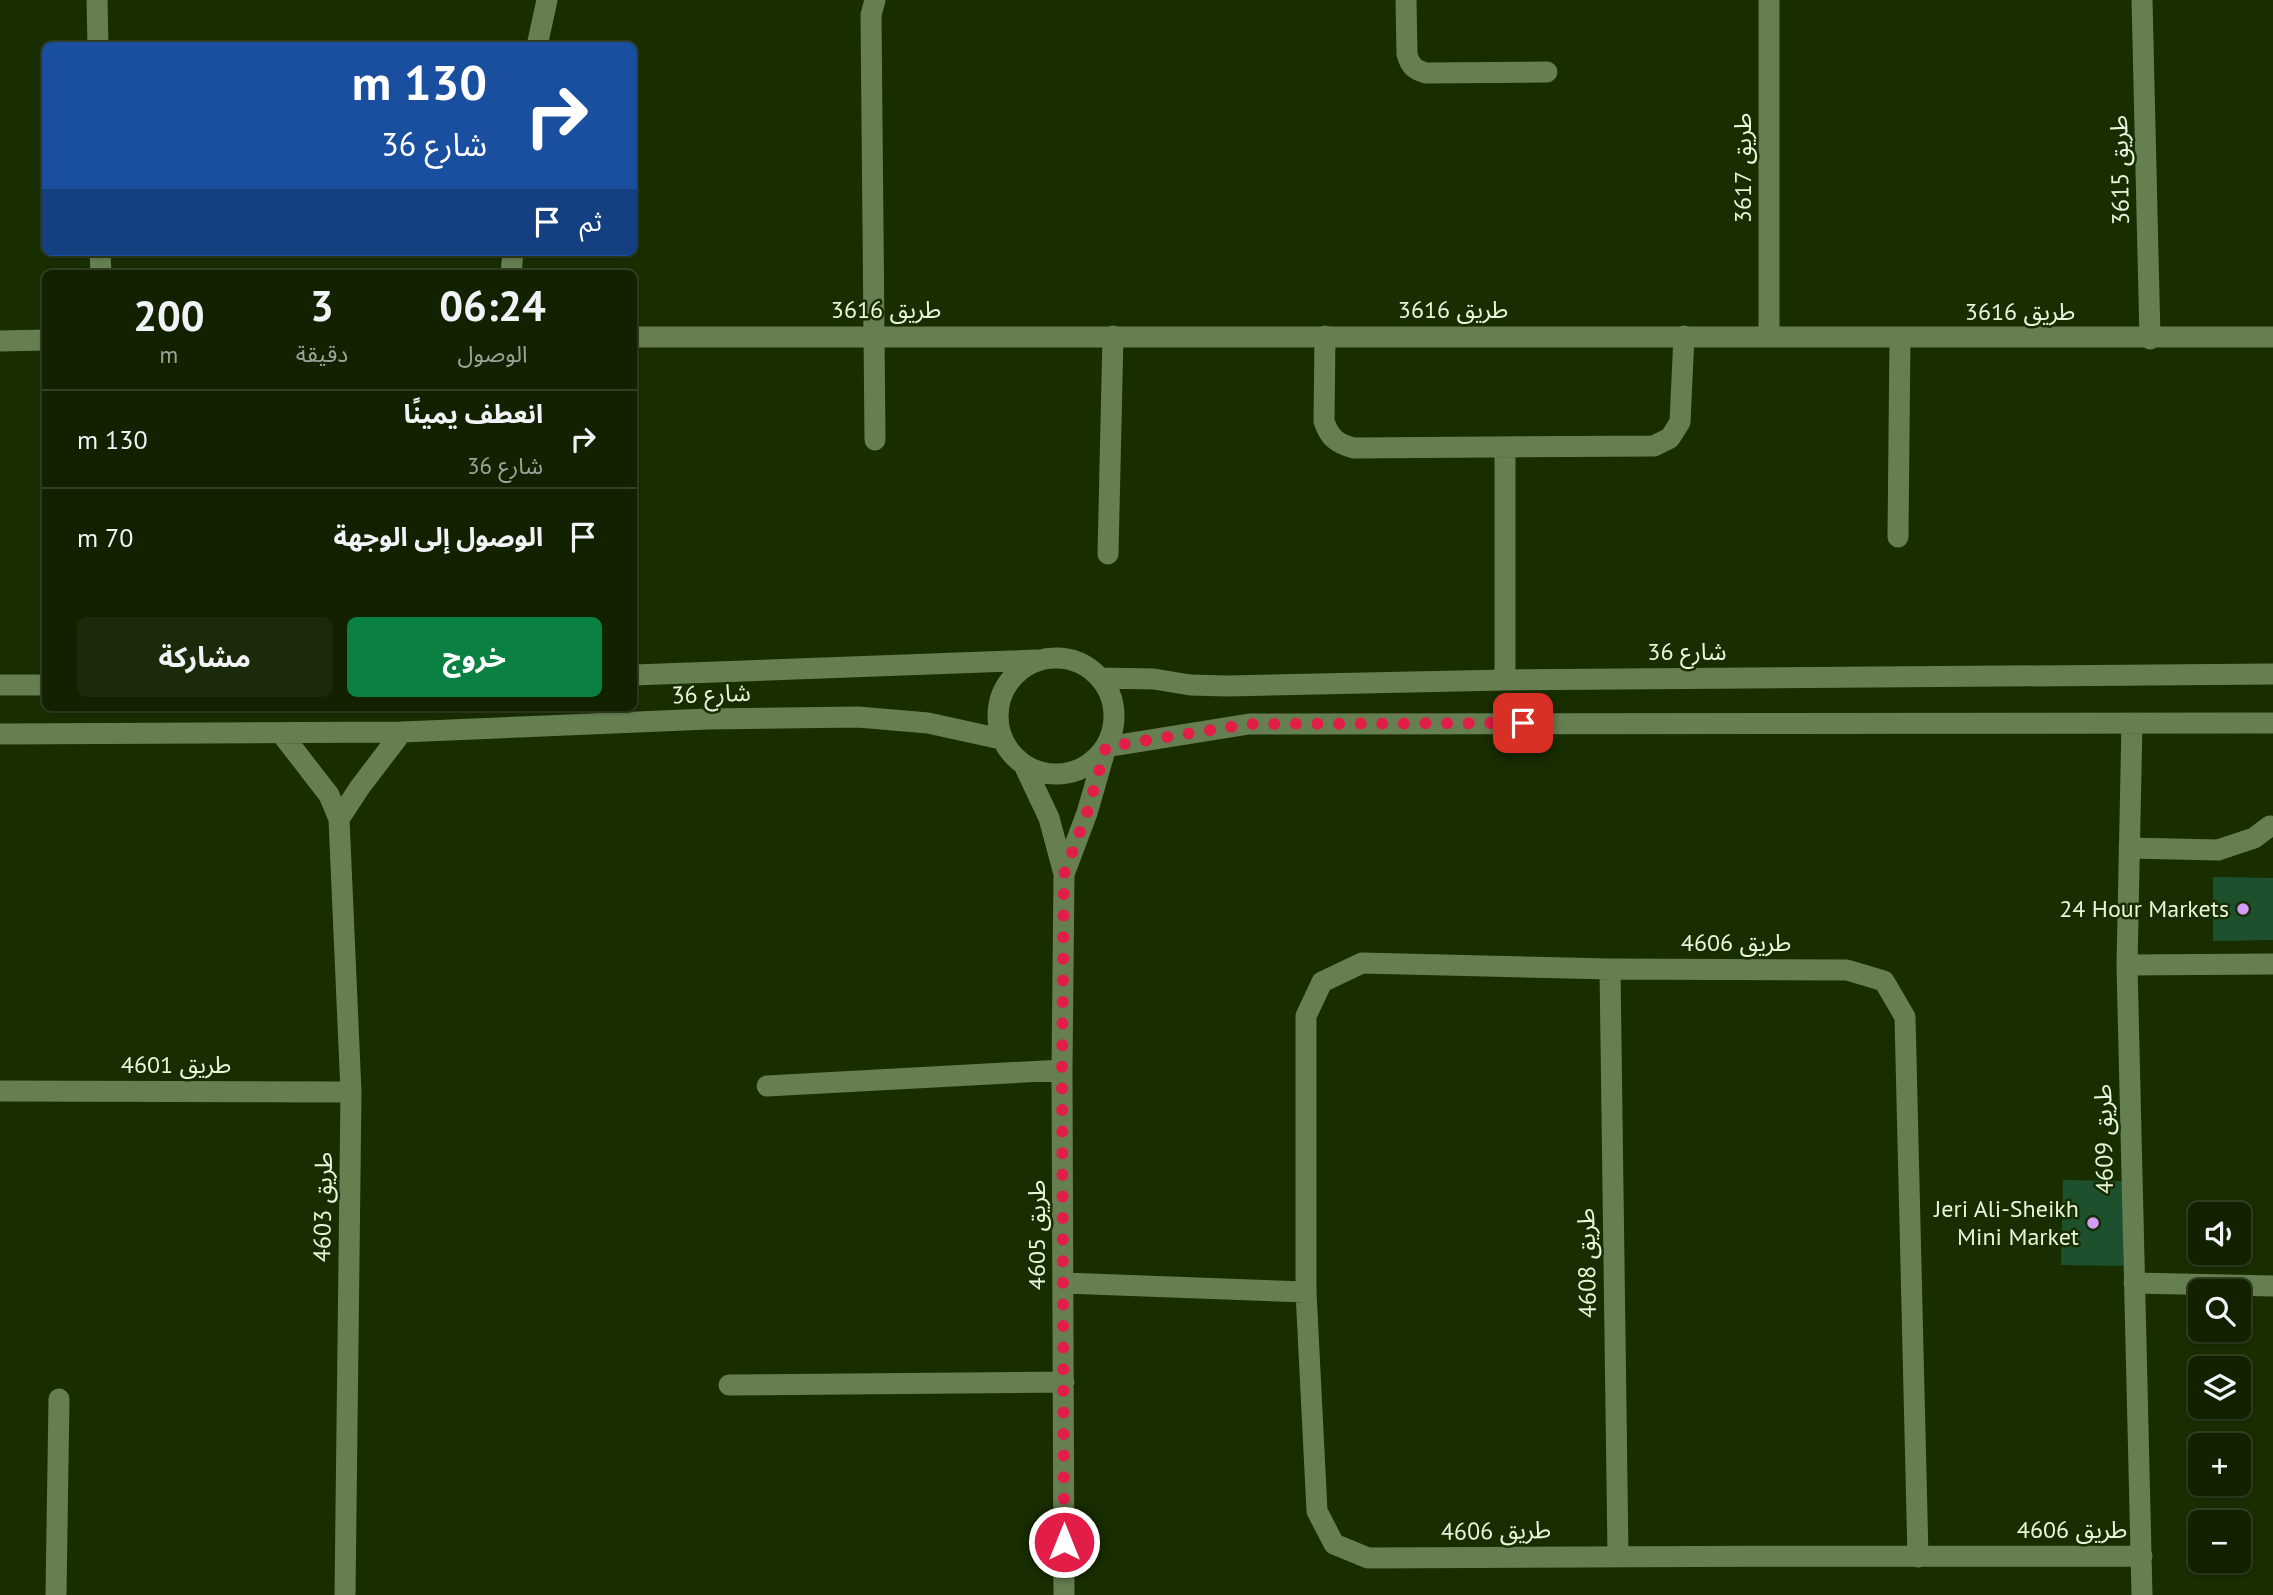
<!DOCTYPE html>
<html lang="ar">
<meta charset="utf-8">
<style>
:root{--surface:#122200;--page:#1b2a0a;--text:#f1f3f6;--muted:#9ca499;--line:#313f22;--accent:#0b8043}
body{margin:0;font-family:"PT Sans","Noto Sans Arabic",sans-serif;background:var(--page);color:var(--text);direction:rtl;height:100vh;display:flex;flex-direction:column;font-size:26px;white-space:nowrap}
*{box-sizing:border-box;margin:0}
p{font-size:23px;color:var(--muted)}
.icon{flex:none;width:38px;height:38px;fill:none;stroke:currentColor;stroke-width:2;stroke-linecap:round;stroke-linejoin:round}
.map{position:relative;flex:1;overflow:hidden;direction:ltr}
.details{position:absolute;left:42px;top:270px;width:595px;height:441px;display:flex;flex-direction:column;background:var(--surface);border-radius:10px;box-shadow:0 2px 5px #0004,0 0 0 2px var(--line);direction:rtl}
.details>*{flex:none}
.top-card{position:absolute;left:42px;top:42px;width:595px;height:214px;border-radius:10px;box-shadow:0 2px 5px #0004,0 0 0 2px var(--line);direction:rtl;background:#1a4fa0;color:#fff;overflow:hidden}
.buttons{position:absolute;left:2188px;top:1202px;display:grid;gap:14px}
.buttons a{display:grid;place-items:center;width:63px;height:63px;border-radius:10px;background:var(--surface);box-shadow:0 2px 5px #0004,0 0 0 2px var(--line);font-size:35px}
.pin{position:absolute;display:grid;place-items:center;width:60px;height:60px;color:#fff;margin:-30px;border-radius:14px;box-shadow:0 4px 10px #0006}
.me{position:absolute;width:77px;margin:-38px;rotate:0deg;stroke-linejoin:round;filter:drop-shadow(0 0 5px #0008)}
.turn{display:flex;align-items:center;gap:24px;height:147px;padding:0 35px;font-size:32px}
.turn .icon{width:91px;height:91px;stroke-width:2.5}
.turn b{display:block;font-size:49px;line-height:60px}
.then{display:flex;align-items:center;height:66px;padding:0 35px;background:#0003;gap:14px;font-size:26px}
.eta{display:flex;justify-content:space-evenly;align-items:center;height:119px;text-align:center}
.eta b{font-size:42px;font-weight:700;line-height:49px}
.primary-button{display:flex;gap:14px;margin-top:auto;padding:14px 35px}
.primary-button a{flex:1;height:80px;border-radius:10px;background:var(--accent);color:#fff;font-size:28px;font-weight:700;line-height:80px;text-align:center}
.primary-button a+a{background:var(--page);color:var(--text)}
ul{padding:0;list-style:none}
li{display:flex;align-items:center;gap:21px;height:98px;padding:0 35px;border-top:2px solid var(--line)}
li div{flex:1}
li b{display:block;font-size:26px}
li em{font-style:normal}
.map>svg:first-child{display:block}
.building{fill:#1d512e}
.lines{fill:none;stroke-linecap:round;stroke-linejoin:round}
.minor{stroke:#667f50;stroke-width:21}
.route{stroke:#e11d48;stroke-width:12;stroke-dasharray:0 21.6}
.poi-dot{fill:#d59bfa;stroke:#182d00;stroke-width:2.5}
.labels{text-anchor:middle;stroke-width:5;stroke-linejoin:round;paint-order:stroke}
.street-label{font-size:24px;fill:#e6f5db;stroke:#182d00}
.poi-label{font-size:24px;fill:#e6f5db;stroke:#182d00;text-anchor:end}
</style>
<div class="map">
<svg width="2273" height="1595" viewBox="0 0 2273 1595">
<rect width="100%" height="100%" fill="#182d00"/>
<path class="building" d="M2213,877L2273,878V940L2213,941Z
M2063,1180L2125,1181L2123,1266L2061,1265Z"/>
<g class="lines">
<path class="minor" d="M97,0L98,46
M875,0L871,15L875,440
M1406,0L1407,54C1410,66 1415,70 1426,73L1547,72
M1769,0V336
M2142,0L2150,339
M537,46L547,0
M100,252L101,273
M511,273L513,252
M1325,336L1324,421C1329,437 1337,444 1354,448L1654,446L1670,438L1680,422L1684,336
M634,337H2273
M0,341L46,340
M1898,537L1900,337
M1108,554L1113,336
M998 716a58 58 0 1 1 116 0a58 58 0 1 1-116 0Z
M634,675L1036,660
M1101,678L1154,679L1190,685L1227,686L1505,680L2273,674
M1505,680V447
M0,685H46
M2132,723L2127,965L2142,1595
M281,733L329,795L339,819L351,1092L345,1595
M0,734L402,732L708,719L858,717L928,723L1001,739
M1024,765L1049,818L1064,874L1062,1070L1064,1595
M339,819L360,787L402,732
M2129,848L2218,850L2254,838L2270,826
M1064,874L1087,813L1106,747L1249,724L2273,723
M2127,965L2273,964
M1610,969L1618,1556
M767,1086L1062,1070
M0,1091L351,1092
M1064,1283L1306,1292
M2134,1283L2273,1286
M729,1385L1064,1382
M1918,1557L1905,1017L1884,981L1847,970L1610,969L1362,963L1322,982L1306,1016V1292L1317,1511L1334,1544L1368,1558C1626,1555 1884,1557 2142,1556
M56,1595L59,1399"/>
</g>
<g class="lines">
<path class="route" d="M1064,1542L1062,1070L1064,874L1087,813L1106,747L1248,724L1523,723"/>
</g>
<g class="poi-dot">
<circle cx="2243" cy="909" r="7"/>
<circle cx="2093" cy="1223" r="7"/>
</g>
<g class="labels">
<g class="street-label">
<text transform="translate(1743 168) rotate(-90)" y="8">طريق 3617</text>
<text transform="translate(2120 170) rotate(-91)" y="8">طريق 3615</text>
<text x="886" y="318">طريق 3616</text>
<text x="1453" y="318">طريق 3616</text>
<text x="2020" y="320">طريق 3616</text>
<text x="1687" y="660">شارع 36</text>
<text transform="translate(711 694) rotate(-2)" y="8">شارع 36</text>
<text x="1736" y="951">طريق 4606</text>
<text x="176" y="1073">طريق 4601</text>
<text transform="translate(2104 1139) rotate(-91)" y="8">طريق 4609</text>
<text transform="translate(323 1207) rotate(-89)" y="8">طريق 4603</text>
<text transform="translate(1037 1235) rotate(-90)" y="8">طريق 4605</text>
<text transform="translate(1587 1263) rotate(-91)" y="8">طريق 4608</text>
<text x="2072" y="1538">طريق 4606</text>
<text transform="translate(1496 1531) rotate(-1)" y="8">طريق 4606</text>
</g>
<g class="poi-label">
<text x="2229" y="917">24 Hour Markets</text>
<text x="2079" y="1217">Jeri Ali-Sheikh<tspan x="2079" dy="28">Mini Market</tspan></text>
</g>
</g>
</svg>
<div class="buttons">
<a><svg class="icon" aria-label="sound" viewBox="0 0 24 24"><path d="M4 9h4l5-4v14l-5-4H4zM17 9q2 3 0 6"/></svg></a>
<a><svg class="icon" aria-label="search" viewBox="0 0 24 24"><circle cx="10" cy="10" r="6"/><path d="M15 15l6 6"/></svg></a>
<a><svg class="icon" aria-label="layers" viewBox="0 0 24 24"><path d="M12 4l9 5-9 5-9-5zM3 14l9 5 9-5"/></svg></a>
<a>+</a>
<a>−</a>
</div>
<div class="pin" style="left:1523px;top:723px;background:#d93025"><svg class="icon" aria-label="arrive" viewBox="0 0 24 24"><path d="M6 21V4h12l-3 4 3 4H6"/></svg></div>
<svg class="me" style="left:1064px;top:1542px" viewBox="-20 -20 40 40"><circle r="17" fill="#e11d48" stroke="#fff" stroke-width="3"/><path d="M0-11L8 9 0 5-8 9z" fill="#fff"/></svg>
<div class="top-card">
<div class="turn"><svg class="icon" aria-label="right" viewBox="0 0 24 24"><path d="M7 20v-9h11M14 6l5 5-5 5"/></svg><div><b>130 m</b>شارع 36</div></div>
<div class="then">ثم<svg class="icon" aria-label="arrive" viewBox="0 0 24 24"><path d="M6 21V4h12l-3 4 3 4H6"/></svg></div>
</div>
<section class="details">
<div class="eta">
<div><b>06:24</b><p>الوصول</p></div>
<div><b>3</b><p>دقيقة</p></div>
<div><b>200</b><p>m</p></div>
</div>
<ul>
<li><svg class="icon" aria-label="right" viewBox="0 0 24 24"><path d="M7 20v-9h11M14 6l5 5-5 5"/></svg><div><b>انعطف يمينًا</b><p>شارع 36</p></div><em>130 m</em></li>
<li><svg class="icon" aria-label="arrive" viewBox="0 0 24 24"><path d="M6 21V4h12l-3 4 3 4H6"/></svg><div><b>الوصول إلى الوجهة</b></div><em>70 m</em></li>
</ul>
<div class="primary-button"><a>خروج</a><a>مشاركة</a></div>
</section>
</div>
